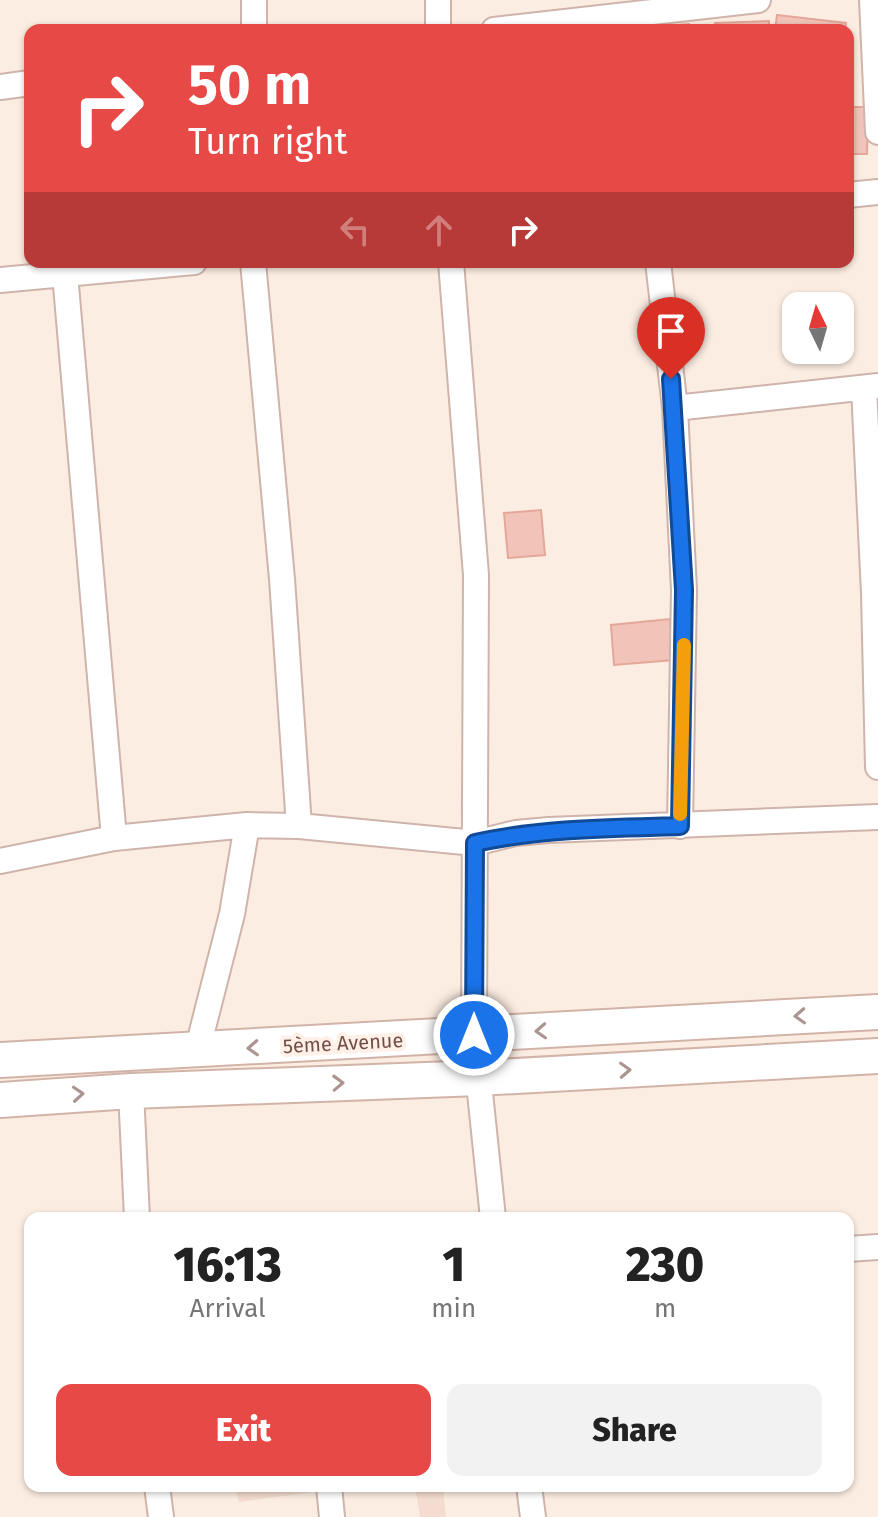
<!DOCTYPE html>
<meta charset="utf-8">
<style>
:root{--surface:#fff;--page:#f2f2f2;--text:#222;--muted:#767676;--accent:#e74946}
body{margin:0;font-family:"Fira Sans",sans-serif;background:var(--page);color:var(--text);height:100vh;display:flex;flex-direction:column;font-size:30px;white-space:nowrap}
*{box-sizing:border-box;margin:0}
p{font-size:26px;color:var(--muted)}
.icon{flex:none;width:44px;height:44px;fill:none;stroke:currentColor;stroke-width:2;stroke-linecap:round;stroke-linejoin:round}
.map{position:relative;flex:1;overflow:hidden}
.side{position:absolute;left:24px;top:1212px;width:830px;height:280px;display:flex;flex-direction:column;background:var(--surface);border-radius:16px;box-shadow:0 2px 6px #0004}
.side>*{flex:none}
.hud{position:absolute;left:24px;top:24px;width:830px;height:244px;border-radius:16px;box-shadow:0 2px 6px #0004;background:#e74946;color:#fff;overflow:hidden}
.needle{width:52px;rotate:355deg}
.buttons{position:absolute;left:782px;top:292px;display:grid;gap:16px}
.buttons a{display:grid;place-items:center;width:72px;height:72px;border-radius:16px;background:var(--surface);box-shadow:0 2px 6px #0004;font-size:40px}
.pin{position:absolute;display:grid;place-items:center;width:68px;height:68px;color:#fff;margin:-82px -34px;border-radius:50% 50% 50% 0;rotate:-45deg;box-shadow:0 0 8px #0007}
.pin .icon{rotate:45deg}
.me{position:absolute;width:88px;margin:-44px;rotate:0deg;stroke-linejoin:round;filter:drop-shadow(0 0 6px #0008)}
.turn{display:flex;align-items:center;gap:28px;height:168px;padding:0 32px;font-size:36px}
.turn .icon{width:104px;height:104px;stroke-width:2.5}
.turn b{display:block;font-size:56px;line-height:68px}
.lanes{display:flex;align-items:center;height:76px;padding:0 32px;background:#0003;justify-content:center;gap:40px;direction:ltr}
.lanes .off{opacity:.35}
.eta{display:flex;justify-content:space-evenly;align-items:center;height:136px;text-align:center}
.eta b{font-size:48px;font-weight:800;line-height:56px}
.button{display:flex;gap:16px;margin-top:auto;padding:16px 32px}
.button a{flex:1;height:92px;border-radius:16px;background:var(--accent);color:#fff;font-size:32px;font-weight:800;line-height:92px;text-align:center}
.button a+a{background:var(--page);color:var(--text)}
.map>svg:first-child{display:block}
.residential{fill:#f4ddd0}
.building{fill:#f2c4b9;stroke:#e4a799;stroke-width:2}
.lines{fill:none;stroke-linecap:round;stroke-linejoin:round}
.street-casing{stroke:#cfb4ab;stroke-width:28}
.secondary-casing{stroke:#d2b3a8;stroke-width:38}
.street{stroke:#fff;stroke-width:24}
.secondary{stroke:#fff;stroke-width:34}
.oneway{stroke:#ac9591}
.route-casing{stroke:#114b97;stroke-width:20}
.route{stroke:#1a73e8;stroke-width:14}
.slow{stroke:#f59e0b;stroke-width:14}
.labels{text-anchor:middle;stroke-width:8;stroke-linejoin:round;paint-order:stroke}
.street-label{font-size:20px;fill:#744f48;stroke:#fff1e8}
</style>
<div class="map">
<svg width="878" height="1517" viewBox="0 0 878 1517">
<rect width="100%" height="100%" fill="#fcede2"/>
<path class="residential" d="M235,1486H312L313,1492L239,1502Z
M415,1486H430L432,1491L443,1487L446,1517H420Z"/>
<path class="building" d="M777,15L846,23L845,30H775Z
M769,21V30H716L715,23Z
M689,24L690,30H666V26Z
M848,107H868L867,154H848Z
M541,510L545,555L508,558L504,513Z
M670,619L674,660L614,665L611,625Z"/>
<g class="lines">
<g class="street-casing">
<path id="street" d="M254,0V30
M438,0V30
M872,0L878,132
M494,30L758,0
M0,87L30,83
M848,195L878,192
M253,262L282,579L299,826
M451,262L476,575L474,1035L493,1218
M658,262L675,408L684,590L680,826
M65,274L114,838
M0,280L194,262
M864,388L874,593L878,767
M675,408L878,386
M0,861L114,838L247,825L299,826L475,843L516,833L549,830L878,817
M197,1051L232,914L247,825
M131,1091L137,1218
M848,1249L878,1247
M157,1486L161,1517
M329,1486L332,1517
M529,1486L533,1517"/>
</g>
<g class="secondary-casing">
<path id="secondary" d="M0,1060L878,1012
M0,1100L131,1091L479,1078L878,1056"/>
</g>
<use href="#street" class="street"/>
<use href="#secondary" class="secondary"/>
</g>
<defs><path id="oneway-chevron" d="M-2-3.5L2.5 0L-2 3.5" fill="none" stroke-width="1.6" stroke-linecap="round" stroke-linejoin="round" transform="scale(2)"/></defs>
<g class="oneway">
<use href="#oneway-chevron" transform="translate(800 1016) rotate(177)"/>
<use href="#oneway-chevron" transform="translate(541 1031) rotate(177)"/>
<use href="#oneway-chevron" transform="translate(253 1048) rotate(177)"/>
<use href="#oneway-chevron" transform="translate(625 1070) rotate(-3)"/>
<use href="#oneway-chevron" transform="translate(338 1083) rotate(-2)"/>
<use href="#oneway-chevron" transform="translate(78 1094) rotate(-4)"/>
</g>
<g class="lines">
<g class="route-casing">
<path id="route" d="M474,1035L475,843C543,828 611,828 680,826L684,590L671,379"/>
</g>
<use href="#route" class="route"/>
<path class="slow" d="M680,814L684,645"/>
</g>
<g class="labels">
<g class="street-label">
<text transform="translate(343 1043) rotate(-3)" y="7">5ème Avenue</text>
</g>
</g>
</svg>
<div class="buttons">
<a><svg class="needle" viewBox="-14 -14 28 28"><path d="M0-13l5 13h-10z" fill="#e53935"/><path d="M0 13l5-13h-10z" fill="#767676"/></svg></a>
</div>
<div class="pin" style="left:671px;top:379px;background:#d93025"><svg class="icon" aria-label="arrive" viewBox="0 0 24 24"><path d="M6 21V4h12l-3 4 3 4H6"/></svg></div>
<svg class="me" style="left:474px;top:1035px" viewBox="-20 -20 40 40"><circle r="17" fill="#1a73e8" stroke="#fff" stroke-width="3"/><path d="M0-11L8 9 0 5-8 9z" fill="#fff"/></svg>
<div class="hud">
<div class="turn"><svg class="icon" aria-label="right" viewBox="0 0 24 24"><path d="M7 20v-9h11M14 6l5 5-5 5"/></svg><div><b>50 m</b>Turn right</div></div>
<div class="lanes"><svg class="icon off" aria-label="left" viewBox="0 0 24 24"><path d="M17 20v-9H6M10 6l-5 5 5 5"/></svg><svg class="icon off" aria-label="ahead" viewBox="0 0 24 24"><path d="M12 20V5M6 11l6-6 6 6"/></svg><svg class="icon" aria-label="right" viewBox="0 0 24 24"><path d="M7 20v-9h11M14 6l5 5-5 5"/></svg></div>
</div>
<section class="side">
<div class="eta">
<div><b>16:13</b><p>Arrival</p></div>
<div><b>1</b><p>min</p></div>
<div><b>230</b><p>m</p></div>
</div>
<div class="button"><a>Exit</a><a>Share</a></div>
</section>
</div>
